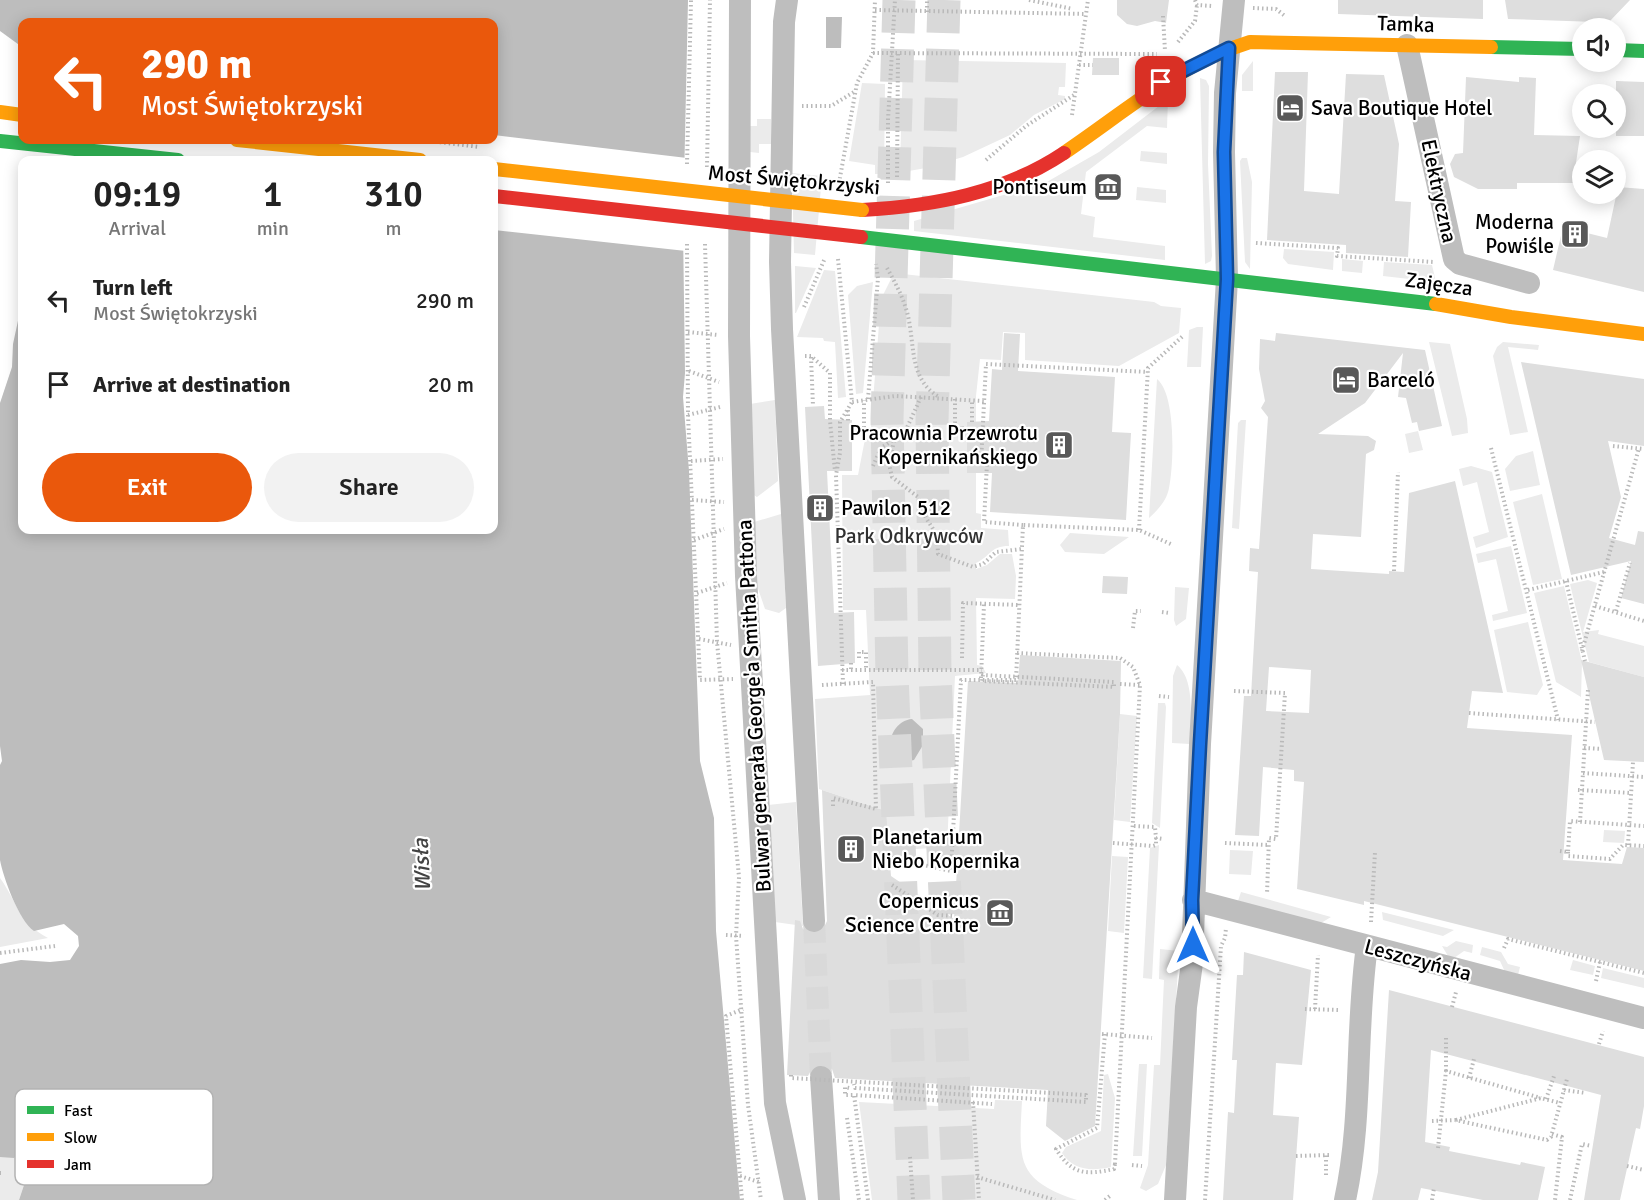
<!DOCTYPE html>
<meta charset="utf-8">
<style>
:root{--surface:#fff;--page:#f2f2f2;--text:#222;--muted:#767676;--accent:#ea580c}
body{margin:0;font-family:Signika,sans-serif;background:var(--page);color:var(--text);height:100vh;display:flex;flex-direction:column;font-size:22px;white-space:nowrap}
*{box-sizing:border-box;margin:0}
p{font-size:20px;color:var(--muted)}
.icon{flex:none;width:33px;height:33px;fill:none;stroke:currentColor;stroke-width:2;stroke-linecap:round;stroke-linejoin:round}
.map{position:relative;flex:1;overflow:hidden}
.sheet{position:absolute;left:18px;top:156px;width:480px;height:378px;display:flex;flex-direction:column;background:var(--surface);border-radius:12px;box-shadow:0 3px 15px #0003}
.sheet>*{flex:none}
.banner{position:absolute;left:18px;top:18px;width:480px;height:126px;border-radius:12px;box-shadow:0 3px 15px #0003;background:#ea580c;color:#fff;overflow:hidden}
.buttons{position:absolute;left:1572px;top:18px;display:grid;gap:12px}
.buttons a{display:grid;place-items:center;width:54px;height:54px;border-radius:50%;background:var(--surface);box-shadow:0 3px 15px #0003;font-size:30px}
.pin{position:absolute;display:grid;place-items:center;width:51px;height:51px;color:#fff;margin:-26px;border-radius:12px;box-shadow:0 3px 9px #0006}
.me{position:absolute;width:66px;margin:-33px;rotate:0deg;stroke-linejoin:round;filter:drop-shadow(0 0 4px #0008)}
.turn{display:flex;align-items:center;gap:21px;height:126px;padding:0 24px;font-size:27px}
.turn .icon{width:78px;height:78px;stroke-width:2.5}
.turn b{display:block;font-size:42px;line-height:51px}
.eta{display:flex;justify-content:space-evenly;align-items:center;height:102px;text-align:center}
.eta b{font-size:36px;font-weight:600;line-height:42px}
.cta{display:flex;gap:12px;margin-top:auto;padding:12px 24px}
.cta a{flex:1;height:69px;border-radius:36px;background:var(--accent);color:#fff;font-size:24px;font-weight:600;line-height:69px;text-align:center}
.cta a+a{background:var(--page);color:var(--text)}
ul{padding:0;list-style:none}
li{display:flex;align-items:center;gap:18px;height:84px;padding:0 24px}
li div{flex:1}
li b{display:block;font-size:22px}
li em{font-style:normal}
.map>svg:first-child{display:block}
.green{fill:#ebebeb}
.water{fill:#bdbdbd}
.pier{fill:#fff}
.building{fill:#dedede;fill-rule:evenodd}
.lines{fill:none;stroke-linecap:round;stroke-linejoin:round}
.street-tunnel{stroke:#d9d9d9;stroke-width:22;stroke-dasharray:22 11;stroke-linecap:butt}
.primary-tunnel{stroke:#d9d9d9;stroke-width:33;stroke-dasharray:33 16;stroke-linecap:butt}
.path{stroke:#b9b9b9;stroke-width:4;stroke-dasharray:1.5 3;stroke-linecap:butt}
.street{stroke:#bebebe;stroke-width:22}
.fast{stroke:#30b455;stroke-width:14}
.slow{stroke:#ff9f0a;stroke-width:14}
.jam{stroke:#e5322d;stroke-width:14}
.path-bridge{stroke:#b9b9b9;stroke-width:4;stroke-dasharray:1.5 3;stroke-linecap:butt}
.slow-bridge{stroke:#ff9f0a;stroke-width:14}
.jam-bridge{stroke:#e5322d;stroke-width:14}
.route-casing{stroke:#114b97;stroke-width:15}
.route{stroke:#1a73e8;stroke-width:10}
.labels{text-anchor:middle;stroke-width:4.5;stroke-linejoin:round;paint-order:stroke}
.street-label{font-size:21px;fill:#000;stroke:#fff}
.poi-label{font-size:21px;fill:#000;stroke:#fff;text-anchor:start}
.park-label{font-size:21px;fill:#313131;stroke:#fff}
.water-label{font-size:22px;font-style:italic;fill:#424242;stroke:#fff}
.key{fill:#fff;stroke:#b2b2b2;stroke-width:1.5}
.key-label{font-size:16px;fill:#000}
</style>
<div class="map">
<svg width="1644" height="1200" viewBox="0 0 1644 1200">
<rect width="100%" height="100%" fill="#fff"/>
<path class="green" d="M903,60L1066,63L1065,87H1059L1058,95L1065,96V99L1034,115L1010,135L963,157L926,168L903,172L900,167Z
M1253,61V91H1242V75Z
M1200,78L1206,80L1209,86L1208,164L1212,256L1211,261L1205,264Z
M862,83L885,84L884,174H875V165L849,161Z
M1168,99L1167,128L1147,126L1086,172L1081,214L1095,217L1093,237L1165,246V260L914,231V221L1045,183L1099,152Z
M757,119H771V144H759V153L750,152V126H757Z
M1141,151L1167,153V164L1140,161Z
M1242,158H1247L1252,182L1250,269L1245,262L1240,161Z
M792,173L822,176L815,255L794,253Z
M1137,187L1166,190V203L1136,200Z
M1284,249L1334,252L1333,270L1288,264L1283,258Z
M1342,259L1363,261L1362,273L1342,271Z
M1384,262L1432,265L1436,282L1383,276Z
M795,266L816,268L796,313H795Z
M824,270L835,271L846,397L838,398L835,342L824,341L823,338L797,337Z
M894,273L1154,302L1161,306L1181,308L1179,333L1119,366L1025,360V333L1003,332L1001,360L980,359L976,396V513L981,514V528L1008,530L1009,546C990,546 991,556 976,563V569L987,565L1000,554H1012L1016,576L1015,599L976,598L977,665L982,666L986,673L955,676L947,847L886,851L880,809L819,789L815,699L870,695L866,610H843L842,475H858L865,439H870L881,299Z
M873,282L863,393L856,394L848,295L857,286Z
M1197,327H1203L1201,367H1187L1189,330Z
M1429,342L1450,344L1467,419L1468,433L1452,436Z
M1503,342L1539,345L1538,350L1508,347L1528,432L1510,435L1493,356L1497,347Z
M1157,379C1176,394 1174,464 1169,488C1167,500 1158,510 1149,518Z
M775,400L778,481L757,497L752,494L750,404Z
M1241,420H1246L1239,529L1232,528L1238,423Z
M1418,431L1423,450L1409,453L1405,434Z
M1533,451L1540,485L1510,491L1505,469L1516,456Z
M1471,466L1492,472L1508,537L1476,548L1473,537L1489,532L1477,482L1463,486L1459,469Z
M1542,494L1562,579L1533,585L1513,502Z
M781,514L786,608L779,613L765,609L755,580L754,522Z
M1070,533L1129,537L1104,554L1065,552L1060,545Z
M1511,546L1527,613L1493,621L1492,615L1508,611L1496,559L1478,563L1476,554Z
M1588,580L1597,583L1583,632L1599,630L1598,634L1644,646V677L1589,662L1570,584Z
M1564,586L1582,662L1581,697L1556,682L1534,593Z
M1175,587L1189,588L1186,619L1176,626L1174,620Z
M1528,622L1543,685L1537,695L1507,692L1494,630Z
M1177,665C1196,680 1190,722 1190,744L1172,743L1173,676Z
M1158,703H1165L1166,707L1160,828L1152,823Z
M1120,714L1137,716L1130,822L1114,820Z
M796,802L803,926L775,922L768,805Z
M1604,830L1625,831L1624,843L1603,842Z
M1159,845L1152,979L1143,978L1150,848Z
M1230,850L1253,851L1251,875L1229,874Z
M1112,856L1128,857L1124,933L1108,931Z
M0,878C20,906 16,920 48,938L0,947Z
M1241,892L1331,917L1321,923L1238,901Z
M1382,912L1454,930L1443,936L1383,920Z
M1456,941L1473,945L1472,953L1464,951L1454,958L1448,956L1442,946L1447,947Z
M1482,947L1501,952L1508,964L1520,967L1518,975L1505,972L1500,961L1480,955Z
M1160,949L1179,951L1166,1165L1158,1184L1146,1191L1140,1188L1148,1165L1154,1065H1160L1164,980L1159,979Z
M1573,960L1595,966L1593,975L1570,970Z
M1603,968L1644,978V988L1601,978Z
M1139,1064H1147L1142,1156H1133Z
M1108,1074L1115,1098L1111,1167C1092,1171 1074,1171 1062,1153L1066,1147L1101,1131L1104,1075Z
M995,1100L1022,1101C1019,1159 1015,1180 1077,1200H872L859,1102L994,1109Z
M22,1149L28,1173L19,1200H0V1157Z"/>
<path class="water" d="M0,0H688L683,228L685,373L683,397L689,471L700,761L714,818L716,931L740,1200H19L28,1173L23,1150L14,1158L0,1157V964L21,960L50,962L70,960L79,946L78,936L64,924L34,931C19,921 3,877 0,860C0,830 0,795 0,765L2,761L0,746V403L12,367L13,344L22,302V530H494V160H22V278L20,268L22,136V140H494V22H22V47L0,31Z
M826,17H842L841,48H826Z
M912,719L923,729V745L914,760L900,763C882,751 891,721 912,719Z"/>
<path class="pier" d="M494,135L687,158L686,251L494,230V160H22V177H19L20,136L22,140H494Z"/>
<path class="building" d="M1117,0H1169L1166,23L1155,21L1137,26L1127,24L1117,15Z
M1338,0H1483V19L1338,14Z
M1505,0H1630L1609,22H1596L1508,19Z
M1093,58H1119V75H1092Z
M1275,72H1308L1304,191L1339,194L1346,74L1384,75L1399,144L1395,201L1411,202L1408,257L1346,253V245L1267,240Z
M1466,77L1519,82V77L1536,78L1534,135L1580,136L1573,183H1517V189H1478L1454,177L1450,164L1455,154L1463,153Z
M1616,81L1644,82V136H1616Z
M1618,187L1644,189V292L1553,270L1563,227L1607,238Z
M1004,333L1020,334L1018,371L1115,377L1112,432L1131,433L1126,520L990,512L992,473H967V422L989,421L992,369L1002,370Z
M1276,333L1425,350L1442,426L1419,431L1417,422L1412,423L1406,398L1398,397L1403,353L1365,403L1318,434L1368,436L1376,441L1374,450L1366,454L1361,537L1313,534L1311,569L1389,574V571L1404,572L1409,493L1455,481L1503,693L1472,691L1467,728L1572,735L1563,860L1622,864L1627,847L1644,848V971L1364,901V905L1297,889L1304,782L1294,781V770L1263,767L1259,836L1235,835L1244,696H1251L1258,572L1249,571L1250,548L1259,549L1268,417L1261,408L1265,401L1259,369L1260,339L1275,341ZM1269,667L1311,670L1309,713L1266,711Z
M1521,362L1644,379V446L1608,441L1621,497L1609,538L1635,545L1638,531L1644,532V604L1621,598L1631,561L1571,575Z
M824,406L825,419L852,420V471H827L834,613L854,612L855,663L818,666L805,407Z
M1103,576L1128,577L1127,594L1102,593Z
M1020,655L1121,661L1120,714L1095,1126L1065,1141L1046,1126L1048,1090L835,1078L832,1069L821,1064L813,1066L808,1076L787,1075L795,920L800,921L803,929L814,934L822,932L827,921L822,790L886,811L891,876L954,919L968,681L1018,683Z
M1581,660L1644,677V762L1604,760Z
M1244,952L1311,970L1302,1065L1276,1063L1273,1115L1299,1117L1293,1200H1223L1228,1112L1234,1113L1237,1060H1232L1237,975H1243Z
M1389,990L1644,1057V1106L1640,1129L1636,1128L1620,1200H1584L1601,1095L1431,1050L1425,1142L1450,1147L1449,1151L1520,1165L1521,1162L1545,1167L1538,1200H1483L1421,1188L1418,1200H1372L1378,1172Z"/>
<g class="lines">
<path class="street-tunnel" d="M814,921L821,1077"/>
<path class="primary-tunnel" d="M899,0L887,419L892,676L914,1200
M944,0L932,421L935,675L959,1200"/>
<path class="path" d="M1029,0L1073,9
M1195,0L1197,5L1212,6
M1253,8L1276,9L1285,16
M875,10L1086,14
M927,12V0
M1163,16L1165,51
M1178,42L1195,21L1197,5
M873,53L1157,54
M1079,65H1093
M802,106H831L854,92
M1072,115L1088,0
M986,160L1026,126L1074,95
M687,164L691,0
M707,167L710,0
M897,177L898,53
M839,183L857,83L873,53L875,0
M888,183V120L895,0
M1256,243L1338,248L1337,256L1434,262
M687,244L688,415L700,680L733,679
M705,244L717,642L739,877L736,936L748,1105L761,1200
M838,259L852,402L895,396L984,401
M887,268C896,284 904,299 908,316C915,346 909,379 939,397
M804,307L825,258
M688,332L718,335
M805,356H811L830,373V421L835,471
M811,357L813,406
M689,371L719,382
M868,399L878,278L876,264
M955,399V434H962V426
M848,410V422
M688,415L720,407
M972,422V400
M858,425L857,434H864V400
M894,441L889,464L892,477L918,497L926,518L937,535L938,554L973,567L983,564L996,552L1022,549
M1613,446L1644,449
M1491,448L1558,720
M691,461L723,459
M873,466L881,448L905,432L921,397
M692,500L724,502
M1023,525L984,522L987,463L981,462L986,364L1148,372
M1139,530L1148,368L1184,335
M694,540L724,529
M1394,571L1398,472
M1566,581L1585,661
M1528,590L1604,572
M697,593L727,583
M1595,606L1644,621
M1616,611L1630,563
M1162,612L1169,613
M1133,628L1135,611H1141
M699,639L731,645
M1582,651L1639,448
M1017,653L1120,658L1133,667L1140,685L1115,1164H1118
M859,658V652H866V670
M962,658L963,603L1019,605
M851,663V670
M842,670H982
M981,678L984,604
M843,684L836,475L840,453V422L852,402
M1120,684L1140,685
M822,685L873,682L876,810
M1234,691L1285,693L1276,839L1269,838L1267,894
M1159,696L1169,697
M1469,713L1595,722
M1584,748L1602,749
M1583,773L1644,777
M1578,790L1631,793
M833,806V798L876,809
M1580,822L1588,690
M1134,826L1155,827L1156,838L1163,839
M1113,843L1153,846L1156,845V838
M1225,843L1269,845
M1628,845L1633,762
M1560,851L1568,852L1570,821L1644,826
M1568,852V856L1610,859L1623,845L1644,846
M891,858L951,871L961,680H1016L1023,525L1139,530L1173,545
M892,885L938,915L955,916
M1371,922L1375,852
M726,935L744,936
M1504,948L1508,939L1644,973
M0,953L55,946
M1596,981L1600,962
M1452,1007L1456,992
M1305,1009L1340,1010
M1315,1009L1318,955
M1102,1034L1152,1038
M1105,1034L1097,1128L1056,1149C1072,1175 1086,1175 1114,1169L1115,1164
M1446,1038V1071
M1599,1044L1603,1031
M1469,1078L1474,1059
M849,1088L845,1087V1095H854
M1564,1090L1586,1093
M1546,1099L1554,1076
M973,1102L979,1200
M847,1118L859,1200
M1456,1120L1541,1098L1560,1103
M1432,1121L1455,1120L1547,1140L1551,1137L1567,1079
M1552,1134L1562,1137L1555,1200
M1438,1148L1446,1071L1541,1098
M1296,1156L1331,1155
M910,1157L913,1200
M1132,1165L1142,1166
M1627,1166L1644,1170
M0,1173H1
M1326,1175V1155
M740,1176L759,1182
M977,1177L1055,1200
M742,1200L726,1016L743,1009
M868,1200L854,1095L992,1104
M1105,1200L1111,1195
M1205,1200L1221,946L1225,938L1226,928
M1432,1200L1434,1188
M1570,1200L1582,1144L1592,1146"/>
<path class="street" d="M740,0L739,336L746,576L775,1103L795,1200
M787,0L784,22L780,262L782,329L814,921
M1407,45L1454,259L1460,264L1529,283
M1193,900L1644,1018
M821,1077L829,1200
M1175,1200L1186,1007L1192,963L1200,744L1227,279L1224,152L1225,93L1234,0
M1345,1200C1363,1117 1355,1030 1367,946"/>
<path class="fast" d="M1491,47L1582,49
M1616,50L1644,51
M0,141L178,160
M861,237L1436,304"/>
<path class="slow" d="M0,112L22,115
M237,140L420,160
M1064,153C1125,112 1178,64 1250,42L1491,47
M1436,304L1511,317L1644,334"/>
<path class="jam" d="M862,210C934,206 1004,193 1064,153"/>
<path class="path-bridge" d="M422,140L480,147
M1114,686V682L983,675L982,681L1115,687
M791,1075V1078L1086,1095V1102L855,1088L854,1084"/>
<path class="slow-bridge" d="M494,169L862,210"/>
<path class="jam-bridge" d="M494,196L861,237"/>
</g>
<g class="lines">
<g class="route-casing">
<path id="route" d="M1161,82L1229,48L1224,152L1227,279L1200,744L1192,900L1193,945"/>
</g>
<use href="#route" class="route"/>
</g>
<defs>
<g id="hotel-square" transform="scale(1.5)"><rect x="-9" y="-9" width="18" height="18" rx="4" fill="#595959" stroke="#fff"/><path d="M-6-4.5h1.5V1H6V5H4.5V3h-9V5H-6ZM-4 0a1.8 1.8 0 1 1 3.6 0ZM.5 0V-2.5h3Q6-2.5 6 0Z" fill="#fff"/></g>
<g id="museum-square" transform="scale(1.5)"><rect x="-9" y="-9" width="18" height="18" rx="4" fill="#595959" stroke="#fff"/><path d="M0-6L6-3V-2H-6V-3ZM-5-1h2V3h-2ZM-1-1h2V3h-2ZM3-1h2V3H3ZM-6 4H6V6H-6Z" fill="#fff"/></g>
<g id="building-square" transform="scale(1.5)"><rect x="-9" y="-9" width="18" height="18" rx="4" fill="#595959" stroke="#fff"/><path d="M-4-6H4V6H1V3H-1V6H-4ZM-2.5-4.3h1.7v1.8h-1.7ZM.8-4.3h1.7v1.8H.8ZM-2.5-1h1.7V.8h-1.7ZM.8-1h1.7V.8H.8Z" fill="#fff"/></g>
</defs>
<g fill-rule="evenodd">
<use href="#hotel-square" x="1290" y="108"/>
<use href="#museum-square" x="1108" y="187"/>
<use href="#building-square" x="1575" y="234"/>
<use href="#hotel-square" x="1346" y="380"/>
<use href="#building-square" x="1059" y="445"/>
<use href="#building-square" x="820" y="508"/>
<use href="#building-square" x="851" y="849"/>
<use href="#museum-square" x="1000" y="913"/>
</g>
<g class="labels">
<g class="street-label">
<text transform="translate(1406 24) rotate(2)" y="7">Tamka</text>
<text transform="translate(794 180) rotate(5)" y="7">Most Świętokrzyski</text>
<text transform="translate(1439 191) rotate(78)" y="7">Elektryczna</text>
<text transform="translate(1439 284) rotate(8)" y="7">Zajęcza</text>
<text transform="translate(754 706) rotate(-93)" y="7">Bulwar generała George'a Smitha Pattona</text>
<text transform="translate(1418 960) rotate(15)" y="7">Leszczyńska</text>
</g>
<g class="poi-label">
<text x="1311" y="115">Sava Boutique Hotel</text>
<text x="1087" y="194" text-anchor="end">Pontiseum</text>
<text x="1554" y="229" text-anchor="end">Moderna<tspan x="1554" dy="24">Powiśle</tspan></text>
<text x="1367" y="387">Barceló</text>
<text x="1038" y="440" text-anchor="end">Pracownia Przewrotu<tspan x="1038" dy="24">Kopernikańskiego</tspan></text>
<text x="841" y="515">Pawilon 512</text>
<text x="872" y="844">Planetarium<tspan x="872" dy="24">Niebo Kopernika</tspan></text>
<text x="979" y="908" text-anchor="end">Copernicus<tspan x="979" dy="24">Science Centre</tspan></text>
</g>
<g class="park-label">
<text x="909" y="543">Park Odkrywców</text>
</g>
<g class="water-label">
<text transform="translate(421 865) rotate(-93)" y="8">Wisła</text>
</g>
</g>
<rect x="15" y="1089" width="198" height="96" rx="9" class="key"/>
<rect x="27" y="1106" width="27" height="8" fill="#30b455"/>
<rect x="27" y="1133" width="27" height="8" fill="#ff9f0a"/>
<rect x="27" y="1160" width="27" height="8" fill="#e5322d"/>
<g class="key-label">
<text x="64" y="1116">Fast</text>
<text x="64" y="1143">Slow</text>
<text x="64" y="1170">Jam</text>
</g>
</svg>
<div class="buttons">
<a><svg class="icon" aria-label="sound" viewBox="0 0 24 24"><path d="M4 9h4l5-4v14l-5-4H4zM17 9q2 3 0 6"/></svg></a>
<a><svg class="icon" aria-label="search" viewBox="0 0 24 24"><circle cx="10" cy="10" r="6"/><path d="M15 15l6 6"/></svg></a>
<a><svg class="icon" aria-label="layers" viewBox="0 0 24 24"><path d="M12 4l9 5-9 5-9-5zM3 14l9 5 9-5"/></svg></a>
</div>
<div class="pin" style="left:1161px;top:82px;background:#d93025"><svg class="icon" aria-label="arrive" viewBox="0 0 24 24"><path d="M6 21V4h12l-3 4 3 4H6"/></svg></div>
<svg class="me" style="left:1193px;top:945px" viewBox="-20 -20 40 40"><path d="M0-17L14 15 0 8-14 15z" fill="#1a73e8" stroke="#fff" stroke-width="4"/></svg>
<div class="banner">
<div class="turn"><svg class="icon" aria-label="left" viewBox="0 0 24 24"><path d="M17 20v-9H6M10 6l-5 5 5 5"/></svg><div><b>290 m</b>Most Świętokrzyski</div></div>
</div>
<section class="sheet">
<div class="eta">
<div><b>09:19</b><p>Arrival</p></div>
<div><b>1</b><p>min</p></div>
<div><b>310</b><p>m</p></div>
</div>
<ul>
<li><svg class="icon" aria-label="left" viewBox="0 0 24 24"><path d="M17 20v-9H6M10 6l-5 5 5 5"/></svg><div><b>Turn left</b><p>Most Świętokrzyski</p></div><em>290 m</em></li>
<li><svg class="icon" aria-label="arrive" viewBox="0 0 24 24"><path d="M6 21V4h12l-3 4 3 4H6"/></svg><div><b>Arrive at destination</b></div><em>20 m</em></li>
</ul>
<div class="cta"><a>Exit</a><a>Share</a></div>
</section>
</div>
